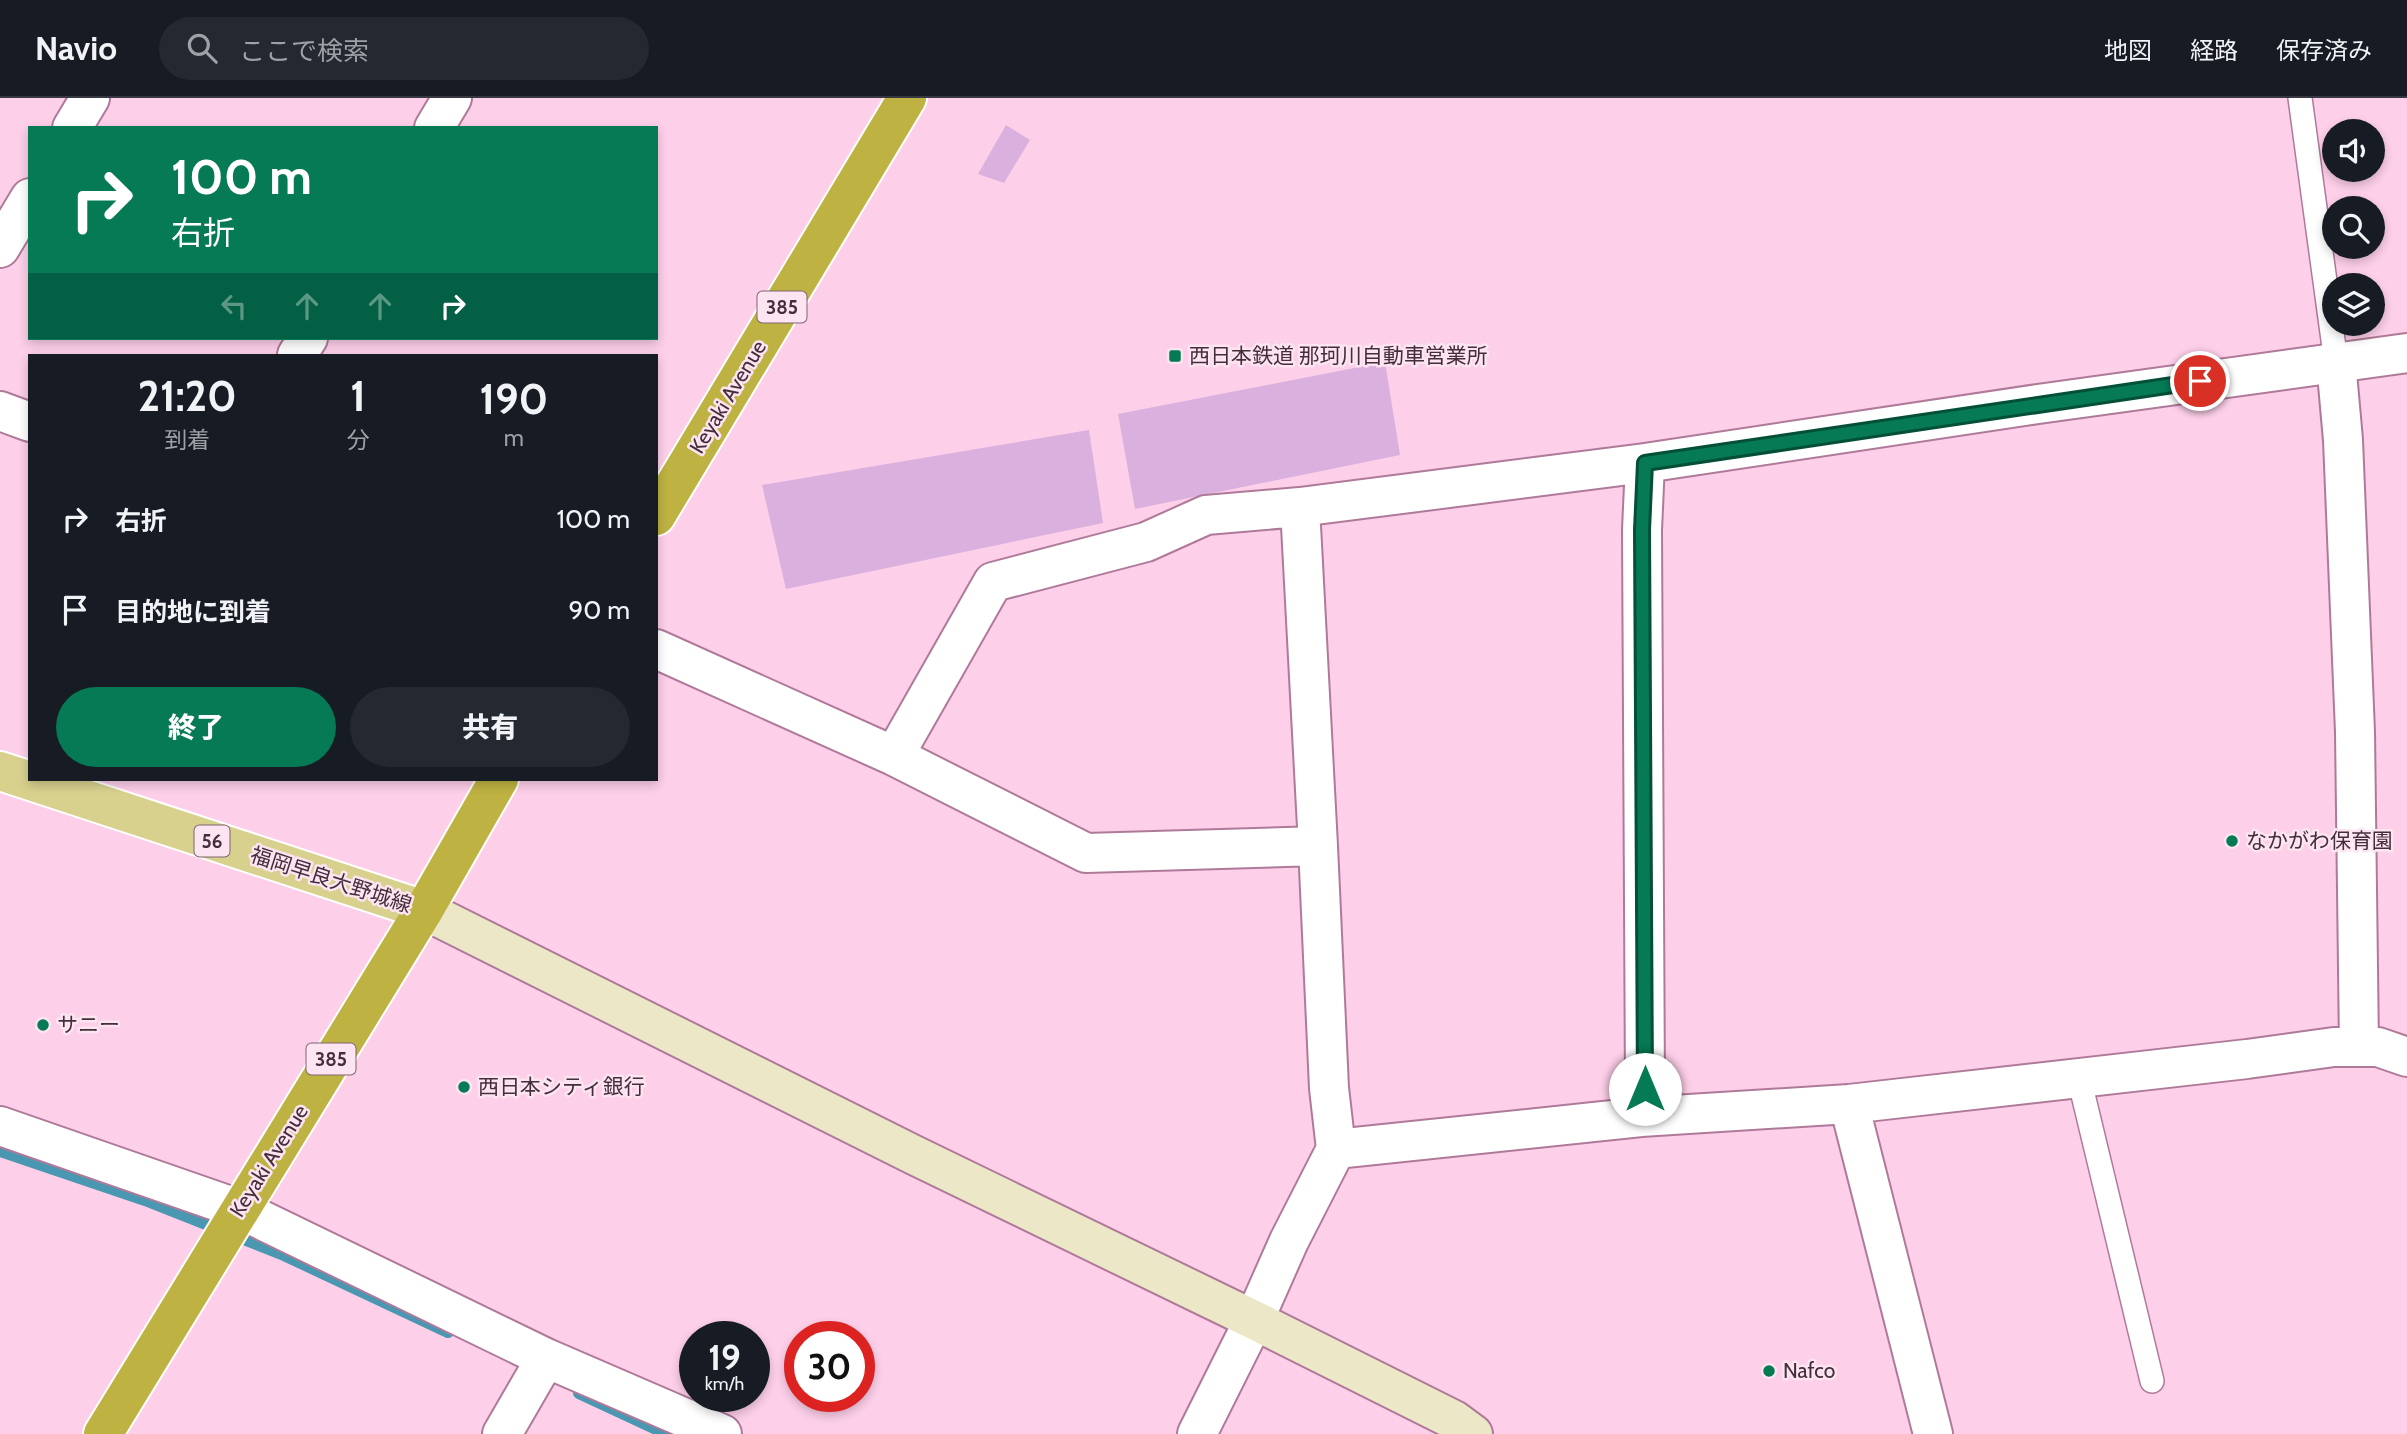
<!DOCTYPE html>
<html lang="ja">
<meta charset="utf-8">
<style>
:root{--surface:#171b24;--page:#242831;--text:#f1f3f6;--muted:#9ea1a6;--line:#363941;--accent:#067955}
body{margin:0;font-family:Cabin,"Noto Sans JP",sans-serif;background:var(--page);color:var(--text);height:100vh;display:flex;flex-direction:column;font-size:26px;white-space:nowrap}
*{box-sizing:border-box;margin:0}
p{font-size:23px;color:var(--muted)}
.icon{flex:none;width:38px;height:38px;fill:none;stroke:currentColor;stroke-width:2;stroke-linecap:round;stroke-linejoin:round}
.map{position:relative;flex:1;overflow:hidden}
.drawer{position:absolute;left:28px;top:256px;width:630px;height:427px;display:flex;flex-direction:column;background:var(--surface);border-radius:0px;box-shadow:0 4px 10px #0003}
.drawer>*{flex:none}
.hud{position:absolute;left:28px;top:28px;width:630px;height:214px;border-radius:0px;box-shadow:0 4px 10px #0003;background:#067955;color:#fff;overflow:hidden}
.fabs{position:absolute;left:2322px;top:21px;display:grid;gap:14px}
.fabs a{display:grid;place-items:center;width:63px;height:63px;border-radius:50%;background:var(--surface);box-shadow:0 4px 10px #0003;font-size:35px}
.speed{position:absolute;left:679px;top:1223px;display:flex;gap:14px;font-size:35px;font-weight:700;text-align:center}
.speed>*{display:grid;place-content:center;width:91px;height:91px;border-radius:50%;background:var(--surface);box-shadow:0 4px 10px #0003;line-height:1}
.speed small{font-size:18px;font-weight:400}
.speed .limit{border:10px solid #d22;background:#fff;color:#111}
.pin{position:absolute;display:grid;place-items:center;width:60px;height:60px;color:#fff;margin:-30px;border:4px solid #fff;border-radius:50%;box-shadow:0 2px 7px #0007}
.me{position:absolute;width:77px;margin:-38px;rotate:0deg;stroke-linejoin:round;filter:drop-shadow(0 0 5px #0008)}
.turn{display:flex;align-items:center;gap:24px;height:147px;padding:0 28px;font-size:32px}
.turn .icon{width:91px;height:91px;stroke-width:2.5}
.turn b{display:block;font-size:49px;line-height:60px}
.lanes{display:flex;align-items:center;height:66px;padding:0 28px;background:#0003;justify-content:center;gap:35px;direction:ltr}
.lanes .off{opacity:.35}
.eta{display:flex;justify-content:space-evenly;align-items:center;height:119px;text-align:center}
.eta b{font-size:42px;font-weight:800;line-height:49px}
.primary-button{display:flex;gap:14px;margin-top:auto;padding:14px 28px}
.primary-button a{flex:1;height:80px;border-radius:42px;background:var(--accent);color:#fff;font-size:28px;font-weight:800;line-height:80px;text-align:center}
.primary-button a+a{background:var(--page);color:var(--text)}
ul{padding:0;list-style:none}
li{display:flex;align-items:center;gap:21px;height:91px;padding:0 28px}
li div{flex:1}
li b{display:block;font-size:26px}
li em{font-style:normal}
header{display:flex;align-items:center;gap:42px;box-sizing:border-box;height:98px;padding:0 35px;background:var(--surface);border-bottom:2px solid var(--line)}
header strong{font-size:33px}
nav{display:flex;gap:38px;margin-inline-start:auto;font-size:24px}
.search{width:490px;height:63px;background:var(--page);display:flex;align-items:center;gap:18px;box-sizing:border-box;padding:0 24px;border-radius:38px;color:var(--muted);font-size:26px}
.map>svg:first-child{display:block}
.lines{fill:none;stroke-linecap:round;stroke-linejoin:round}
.stream{stroke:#4a97b2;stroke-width:12}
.building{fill:#dab1de}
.lane-casing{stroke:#af7a99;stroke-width:26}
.street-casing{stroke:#af7a99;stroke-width:42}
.secondary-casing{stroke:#af7a99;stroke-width:42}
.primary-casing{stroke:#fff;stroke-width:42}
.highway-casing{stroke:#fff;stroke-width:42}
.lane{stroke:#fff;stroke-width:23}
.street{stroke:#fff;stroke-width:38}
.secondary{stroke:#ece8c7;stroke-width:38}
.primary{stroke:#d8d18e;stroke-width:38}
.highway{stroke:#beb243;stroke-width:38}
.route-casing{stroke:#044f37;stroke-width:18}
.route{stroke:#067955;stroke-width:12}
.poi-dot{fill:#067955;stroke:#fce4f1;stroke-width:2.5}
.labels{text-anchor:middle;stroke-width:5;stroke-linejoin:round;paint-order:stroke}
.shield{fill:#fce4f1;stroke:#7c6572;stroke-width:2}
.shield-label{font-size:19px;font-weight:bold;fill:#452e3b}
.poi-label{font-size:21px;fill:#452e3b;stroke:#fce4f1;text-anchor:start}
.street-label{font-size:21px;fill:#452e3b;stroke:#fce4f1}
</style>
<header>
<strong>Navio</strong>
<div class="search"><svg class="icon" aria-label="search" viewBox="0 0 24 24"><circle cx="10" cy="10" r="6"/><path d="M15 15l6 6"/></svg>ここで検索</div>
<nav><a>地図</a><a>経路</a><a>保存済み</a></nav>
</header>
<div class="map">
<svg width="2407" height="1336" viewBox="0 0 2407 1336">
<rect width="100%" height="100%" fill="#fdcfe9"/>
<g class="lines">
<path class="stream" d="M0,1053L145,1102L284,1157L448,1234
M579,1295L667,1336"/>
</g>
<path class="building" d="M1006,27L1030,42L1004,85L978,76Z
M1385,264L1400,357L1135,411L1118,316Z
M1089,332L1103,425L786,491L762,387Z"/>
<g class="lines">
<g class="lane-casing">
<path id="lane" d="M2300,0L2336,264
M2079,980L2152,1283"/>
</g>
<g class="street-casing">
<path id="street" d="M72,30L90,0
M434,30L452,0
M0,150L30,100
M297,257L308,240
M2336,264L2343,342L2355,634L2359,949
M0,313L30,324
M1300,409L1645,365L2038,306L2407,255
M656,551L894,658L1086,755L1318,748L1300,409L1206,417L1146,444L993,484L894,658
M1849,1006L1933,1336
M1641,1019L1645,991L1642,432L1645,365
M0,1028L239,1111L546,1260L502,1336
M1336,1051L1641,1019L1849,1006L2247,961L2334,949H2378L2407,959
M546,1260L722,1336
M1197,1336L1254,1222L1289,1143L1336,1051L1329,990L1318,748"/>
</g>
<g class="secondary-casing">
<path id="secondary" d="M424,812L914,1057L1254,1222L1454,1322L1473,1336"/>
</g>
<g class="primary-casing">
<path id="primary" d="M0,673L424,812"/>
</g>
<g class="highway-casing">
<path id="highway" d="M656,418L907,0
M103,1336L424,812L499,681"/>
</g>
<use href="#lane" class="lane"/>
<use href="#street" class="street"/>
<use href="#secondary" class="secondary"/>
<use href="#primary" class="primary"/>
<use href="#highway" class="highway"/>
</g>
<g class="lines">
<g class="route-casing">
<path id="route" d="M1645,991L1642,432L1645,365L2200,283"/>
</g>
<use href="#route" class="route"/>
</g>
<g class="poi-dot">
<rect x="1168" y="251" width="14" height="14" rx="3.5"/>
<circle cx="2232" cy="743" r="7"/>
<circle cx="43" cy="927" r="7"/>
<circle cx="464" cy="989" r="7"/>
<circle cx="1769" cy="1273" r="7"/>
</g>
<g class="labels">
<g class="shield">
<rect x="757.5" y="193.5" width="49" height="31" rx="5"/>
<rect x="194.5" y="727.5" width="35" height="31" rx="5"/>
<rect x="306.5" y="945.5" width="49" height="31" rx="5"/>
</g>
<g class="shield-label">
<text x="782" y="216">385</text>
<text x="212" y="750">56</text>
<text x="331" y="968">385</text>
</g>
<g class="poi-label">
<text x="1189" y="265">西日本鉄道 那珂川自動車営業所</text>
<text x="2246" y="750">なかがわ保育園</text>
<text x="57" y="934">サニー</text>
<text x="478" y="996">西日本シティ銀行</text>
<text x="1783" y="1280">Nafco</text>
</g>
<g class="street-label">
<text transform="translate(728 299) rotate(-59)" y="7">Keyaki Avenue</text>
<text transform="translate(331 782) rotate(18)" y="7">福岡早良大野城線</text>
<text transform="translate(269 1063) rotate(-58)" y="7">Keyaki Avenue</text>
</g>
</g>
</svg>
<div class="fabs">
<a><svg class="icon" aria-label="sound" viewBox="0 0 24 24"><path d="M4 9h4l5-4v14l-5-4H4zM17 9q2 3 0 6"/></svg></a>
<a><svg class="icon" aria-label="search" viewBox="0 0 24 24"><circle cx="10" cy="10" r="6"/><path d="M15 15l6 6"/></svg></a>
<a><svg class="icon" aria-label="layers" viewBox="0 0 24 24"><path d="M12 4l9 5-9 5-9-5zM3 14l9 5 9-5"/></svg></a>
</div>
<div class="speed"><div>19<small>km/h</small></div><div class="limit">30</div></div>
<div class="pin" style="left:2200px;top:283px;background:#d93025"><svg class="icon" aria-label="arrive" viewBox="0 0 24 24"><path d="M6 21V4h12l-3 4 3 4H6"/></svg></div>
<svg class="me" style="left:1645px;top:991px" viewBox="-20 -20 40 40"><circle r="19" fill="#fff"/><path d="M0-13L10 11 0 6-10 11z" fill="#067955"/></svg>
<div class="hud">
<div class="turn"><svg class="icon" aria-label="right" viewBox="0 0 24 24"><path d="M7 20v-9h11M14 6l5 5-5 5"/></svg><div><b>100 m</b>右折</div></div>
<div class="lanes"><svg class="icon off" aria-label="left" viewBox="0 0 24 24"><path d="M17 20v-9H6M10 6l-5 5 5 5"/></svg><svg class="icon off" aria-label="ahead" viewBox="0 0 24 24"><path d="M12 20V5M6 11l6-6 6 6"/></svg><svg class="icon off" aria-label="ahead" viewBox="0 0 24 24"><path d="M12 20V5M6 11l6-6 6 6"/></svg><svg class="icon" aria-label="right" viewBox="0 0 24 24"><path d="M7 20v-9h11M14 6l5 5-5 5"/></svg></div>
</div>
<section class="drawer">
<div class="eta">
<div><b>21:20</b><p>到着</p></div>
<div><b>1</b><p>分</p></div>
<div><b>190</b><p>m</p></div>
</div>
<ul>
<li><svg class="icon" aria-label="right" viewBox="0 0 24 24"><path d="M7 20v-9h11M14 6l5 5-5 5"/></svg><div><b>右折</b></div><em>100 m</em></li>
<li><svg class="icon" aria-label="arrive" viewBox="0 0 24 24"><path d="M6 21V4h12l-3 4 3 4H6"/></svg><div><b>目的地に到着</b></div><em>90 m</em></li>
</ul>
<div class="primary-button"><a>終了</a><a>共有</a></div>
</section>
</div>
